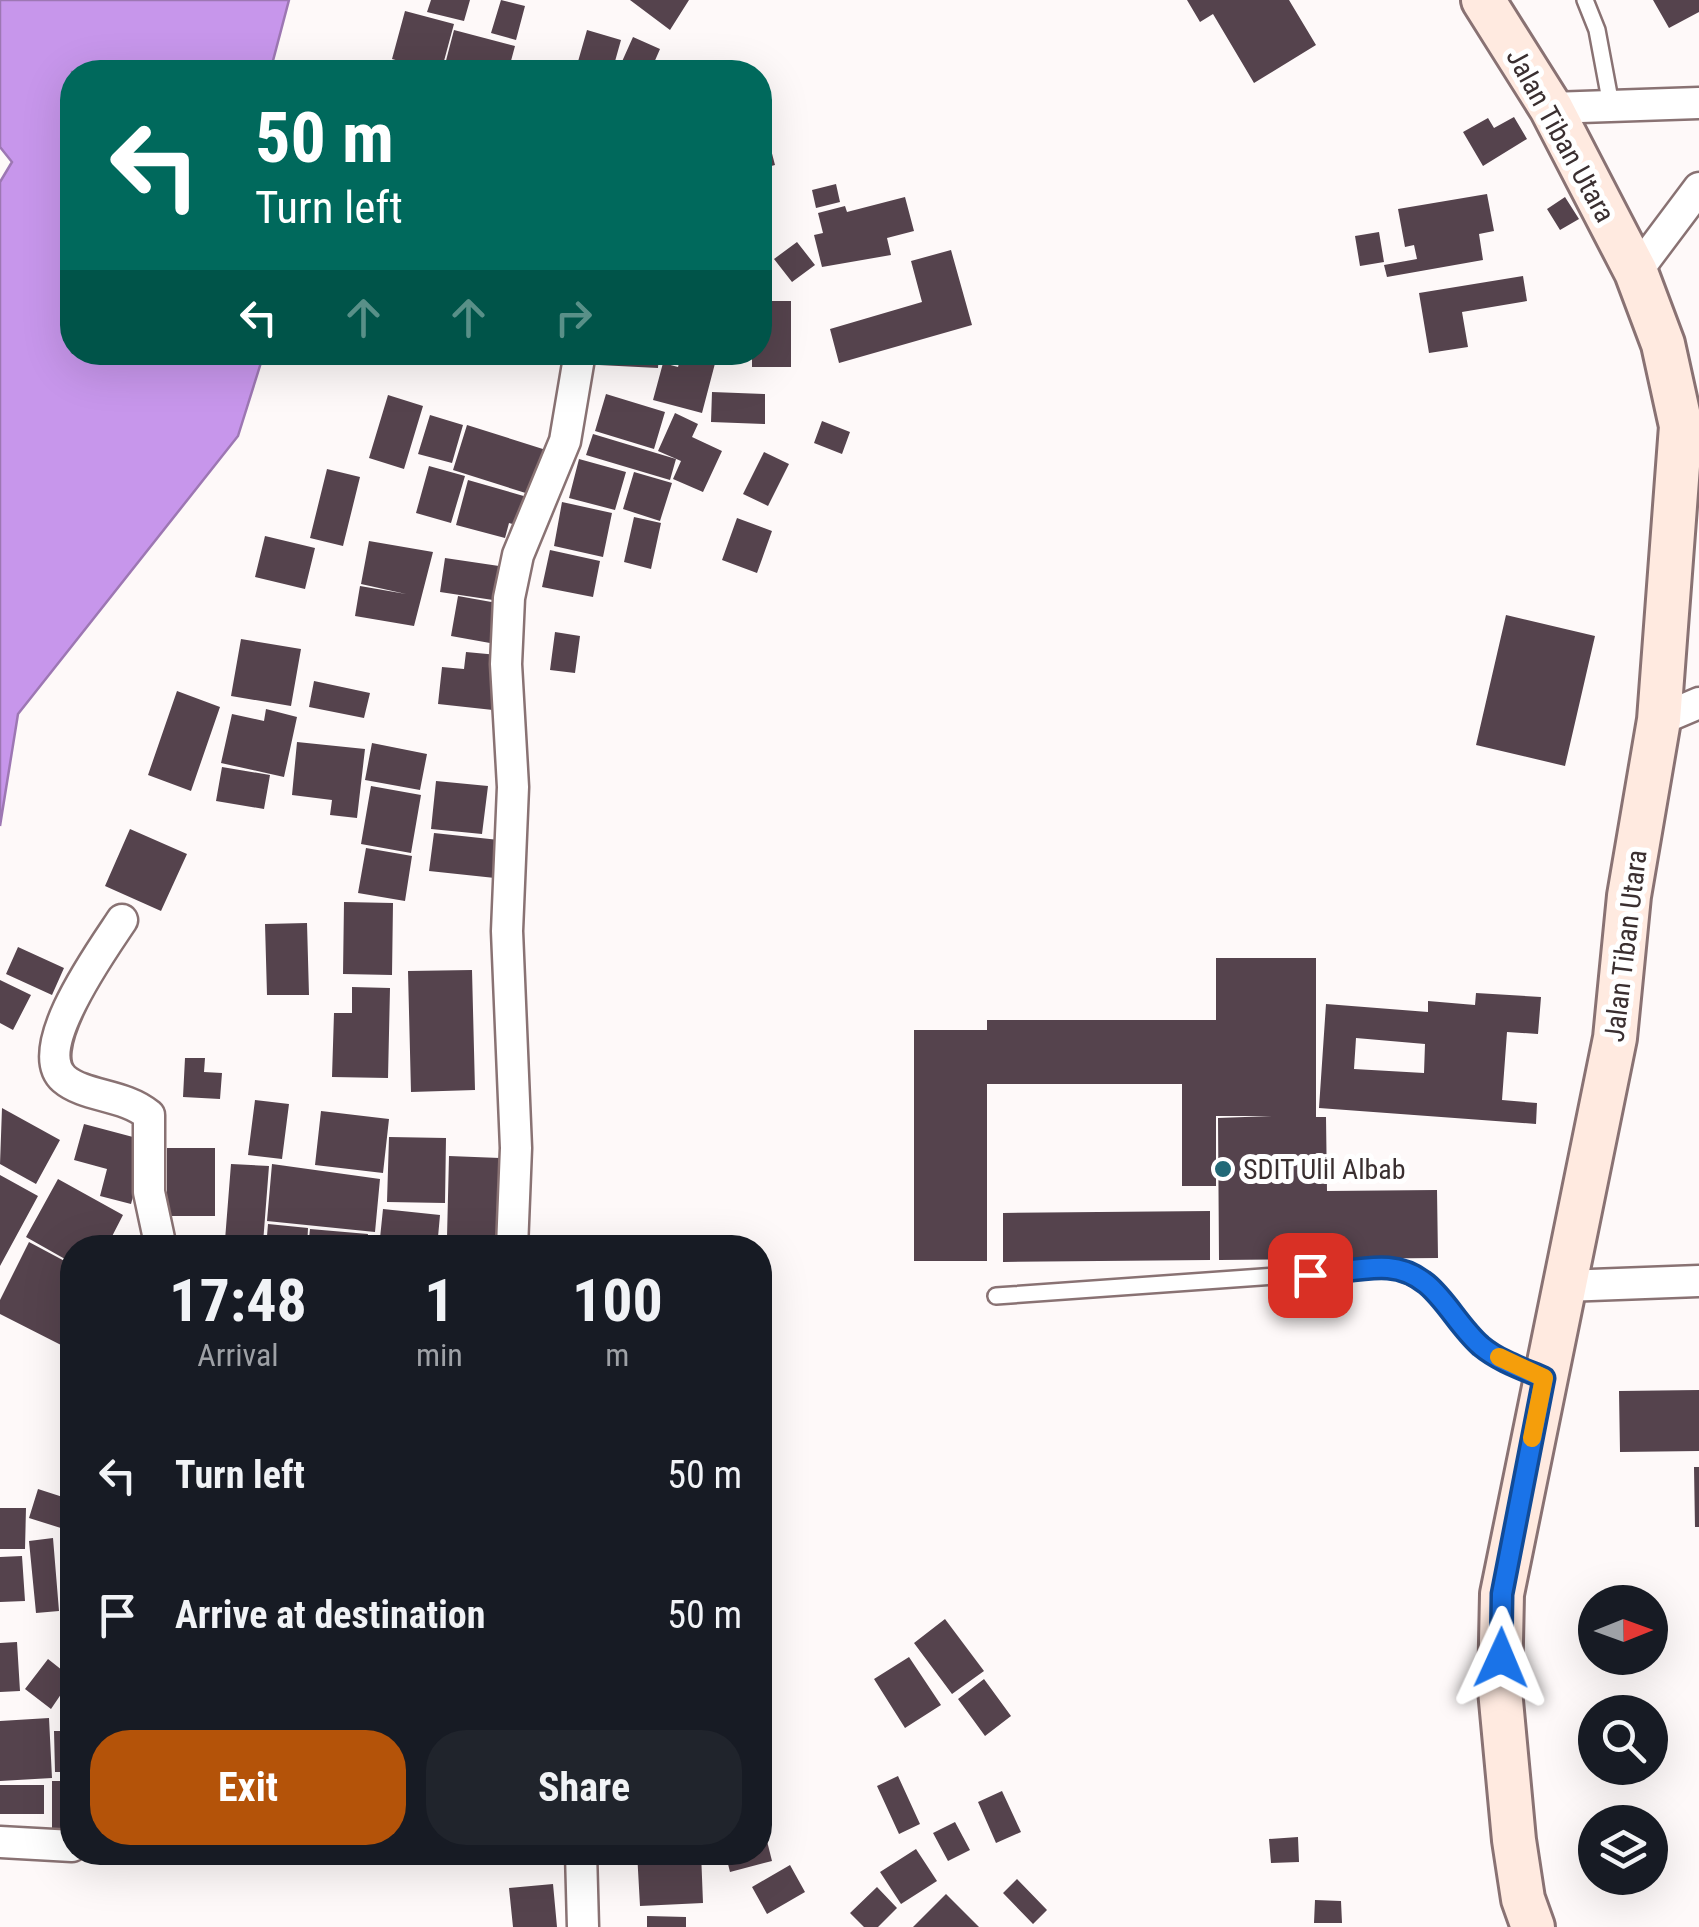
<!DOCTYPE html>
<style>
:root{--surface:#171b24;--page:#20242c;--text:#f1f3f6;--muted:#9ea1a6;--accent:#b45309}
body{margin:0;font-family:"Roboto Condensed",sans-serif;background:var(--page);color:var(--text);height:100vh;display:flex;flex-direction:column;font-size:38px;white-space:nowrap}
*{box-sizing:border-box;margin:0}
p{font-size:32px;color:var(--muted)}
.icon{flex:none;width:55px;height:55px;fill:none;stroke:currentColor;stroke-width:2;stroke-linecap:round;stroke-linejoin:round}
.map{position:relative;flex:1;overflow:hidden}
.panel{position:absolute;left:60px;top:1235px;width:712px;height:630px;display:flex;flex-direction:column;background:var(--surface);border-radius:40px;box-shadow:0 10px 40px #0002}
.panel>*{flex:none}
.banner{position:absolute;left:60px;top:60px;width:712px;height:305px;border-radius:40px;box-shadow:0 10px 40px #0002;background:#00695c;color:#fff;overflow:hidden}
.needle{width:65px;rotate:89deg}
.tools{position:absolute;left:1578px;top:1585px;display:grid;gap:20px}
.tools a{display:grid;place-items:center;width:90px;height:90px;border-radius:50%;background:var(--surface);box-shadow:0 10px 40px #0002;font-size:50px}
.pin{position:absolute;display:grid;place-items:center;width:85px;height:85px;color:#fff;margin:-42px;border-radius:20px;box-shadow:0 5px 15px #0006}
.me{position:absolute;width:110px;margin:-55px;rotate:1deg;stroke-linejoin:round;filter:drop-shadow(0 0 8px #0008)}
.turn{display:flex;align-items:center;gap:35px;height:210px;padding:0 30px;font-size:45px}
.turn .icon{width:130px;height:130px;stroke-width:2.5}
.turn b{display:block;font-size:70px;line-height:85px}
.lanes{display:flex;align-items:center;height:95px;padding:0 30px;background:#0003;justify-content:center;gap:50px;direction:ltr}
.lanes .off{opacity:.35}
.eta{display:flex;justify-content:space-evenly;align-items:center;height:170px;text-align:center}
.eta b{font-size:60px;font-weight:700;line-height:70px}
.primary-button{display:flex;gap:20px;margin-top:auto;padding:20px 30px}
.primary-button a{flex:1;height:115px;border-radius:40px;background:var(--accent);color:#fff;font-size:40px;font-weight:700;line-height:115px;text-align:center}
.primary-button a+a{background:var(--page);color:var(--text)}
ul{padding:0;list-style:none}
li{display:flex;align-items:center;gap:30px;height:140px;padding:0 30px}
li div{flex:1}
li b{display:block;font-size:38px}
li em{font-style:normal}
.map>svg:first-child{display:block}
.water{fill:#c796eb;stroke:#9d77b3;stroke-width:2.5}
.building{fill:#55434d;fill-rule:evenodd}
.lines{fill:none;stroke-linecap:round;stroke-linejoin:round}
.lane-casing{stroke:#897273;stroke-width:20}
.street-casing{stroke:#897273;stroke-width:35}
.secondary-casing{stroke:#897273;stroke-width:48}
.lane{stroke:#fff;stroke-width:15}
.street{stroke:#fff;stroke-width:30}
.secondary{stroke:#ffeae0;stroke-width:42}
.route-casing{stroke:#114b97;stroke-width:25}
.route{stroke:#1a73e8;stroke-width:18}
.slow{stroke:#f59e0b;stroke-width:18}
.poi-dot{fill:#226977;stroke:#fff;stroke-width:4}
.labels{text-anchor:middle;stroke-width:10;stroke-linejoin:round;paint-order:stroke}
.street-label{font-size:28px;fill:#3a2f30;stroke:#fff}
.poi-label{font-size:28px;fill:#3a2f30;stroke:#fff;text-anchor:start}
</style>
<div class="map">
<svg width="1699" height="1927" viewBox="0 0 1699 1927">
<rect width="100%" height="100%" fill="#fef9f9"/>
<path class="water" d="M0,0H289L270,72H72V352L264,353L238,436L18,714L0,826V182L12,162L0,147Z"/>
<path class="building" d="M431,0H470L464,21L427,12Z
M501,0L525,6L516,40L491,33Z
M630,0H689L670,30Z
M1187,0H1289L1316,45L1254,83L1213,14L1200,22Z
M1653,0H1699V12L1669,28Z
M405,11L454,24L441,72H381L383,61L431,70L392,59Z
M454,30L515,46L508,72H443Z
M587,30L621,40L612,72H575Z
M633,37L660,49L650,72L620,66Z
M1514,117L1527,139L1483,166L1463,132L1488,118L1494,128Z
M768,138L775,165L760,169V140Z
M836,184L840,202L816,208L812,190Z
M1487,194L1494,231L1479,234L1483,260L1387,277L1384,265L1417,259L1414,245L1405,247L1398,209Z
M905,197L914,231L887,238L891,255L822,267L814,235L823,233L818,213L845,206L847,212Z
M1565,197L1579,219L1560,230L1547,209Z
M1379,232L1384,262L1360,266L1355,236Z
M797,242L815,265L792,282L774,259Z
M951,250L972,325L839,363L830,329L922,302L911,261Z
M1523,276L1527,301L1462,312L1468,347L1429,353L1419,293Z
M760,301H791V367H752V352H760Z
M600,352H659L658,368L599,365Z
M682,352H718L702,413L653,400L663,363L678,367Z
M712,392L765,394V424L711,422Z
M606,394L665,412L654,449L595,431Z
M388,395L423,406L404,469L369,458Z
M675,413L698,424L692,437L722,451L703,492L673,479L681,461L658,451Z
M430,415L463,425L452,463L418,454Z
M822,421L850,432L842,454L814,443Z
M467,425L546,450L532,495L453,470Z
M593,434L676,459L670,480L586,455Z
M764,452L789,464L768,506L743,494Z
M579,459L626,472L615,510L569,498Z
M429,466L465,476L451,523L416,513Z
M327,469L360,477L343,546L310,538Z
M634,472L672,483L660,521L623,509Z
M468,480L534,499L526,528L509,523L505,538L456,525Z
M562,502L612,513L603,557L554,546Z
M634,517L661,523L651,569L624,562Z
M737,518L772,531L757,573L722,560Z
M265,536L315,548L305,589L255,577Z
M369,541L433,552L414,626L355,616L360,586L406,594L361,584Z
M550,550L600,561L593,597L542,587Z
M445,558L499,566L493,600L440,592Z
M458,596L497,603L490,643L451,636Z
M1506,615L1595,636L1565,766L1476,745Z
M555,632L580,636L575,673L550,670Z
M241,639L301,649L291,706L231,696Z
M466,652L498,655L493,710L438,704L442,667L464,669Z
M314,681L370,693L364,718L309,707Z
M177,691L220,707L191,791L148,775Z
M266,709L297,717L284,777L221,763L232,714L264,721Z
M297,742L365,749L357,818L330,815L332,800L292,795Z
M372,743L427,754L420,790L365,780Z
M222,767L270,775L264,809L216,801Z
M436,781L488,786L482,834L431,829Z
M371,786L421,795L411,853L361,844Z
M130,829L187,854L161,911L105,886Z
M434,833L499,840L495,878L429,871Z
M366,848L412,856L405,901L358,893Z
M344,902L393,903L392,975L343,974Z
M307,923L309,995H267L265,924Z
M18,947L64,968L52,995L6,974Z
M1216,958H1316V1117H1326L1327,1191L1437,1190L1438,1258L1219,1260L1218,1118L1272,1116H1216V1186H1182V1084H987V1261H914V1030H987V1020H1216Z
M472,970L475,1090L411,1092L408,971Z
M0,980L31,995L13,1030L0,1023Z
M352,987L390,988L388,1078L332,1077L334,1013H352Z
M1476,993L1541,997L1538,1034L1507,1032L1502,1100L1537,1103L1536,1124L1319,1108L1326,1004L1428,1012V1001L1475,1005ZM1356,1038L1425,1044L1424,1073L1354,1069Z
M185,1058H205L204,1072L222,1073L220,1099L183,1097Z
M255,1100L289,1104L282,1159L248,1155Z
M2,1108L60,1140L36,1184L0,1164Z
M321,1111L389,1119L383,1173L315,1165Z
M84,1124L148,1141L131,1204L100,1196L107,1169L74,1160Z
M389,1137L446,1138L445,1203L387,1202Z
M167,1148H215V1216H167Z
M449,1156L500,1158L498,1238L447,1237Z
M231,1164L269,1166L263,1243L225,1240Z
M272,1164L380,1179L375,1232L267,1221Z
M0,1175L38,1196L0,1266Z
M58,1179L123,1215L106,1248H72V1263L26,1237Z
M383,1209L440,1215L437,1248H379Z
M1210,1211V1260L1003,1262V1213Z
M268,1224L308,1228L307,1248H266Z
M310,1229L368,1234L366,1248H308Z
M29,1242L72,1265V1329L63,1346L0,1314V1300Z
M1699,1390V1451L1620,1452L1619,1391Z
M1694,1467H1699V1527H1695Z
M38,1489L72,1500L64,1529L29,1518Z
M0,1508H26L25,1549H0Z
M53,1538L59,1611L36,1613L29,1541Z
M22,1556L25,1601L0,1602V1557Z
M72,1560V1603L64,1604L60,1561Z
M945,1619L984,1671L952,1694L914,1643Z
M17,1642L20,1691L0,1692V1643Z
M909,1657L941,1705L905,1728L874,1679Z
M48,1659L72,1678L51,1709L25,1689Z
M984,1679L1011,1716L985,1736L958,1699Z
M49,1718L52,1778L0,1781V1721Z
M54,1731H72V1772H55Z
M898,1776L920,1824L899,1834L877,1786Z
M52,1781H72V1836H52Z
M0,1785H44V1814H0Z
M1002,1791L1021,1832L996,1843L978,1802Z
M761,1817L772,1861L730,1872L725,1852H760Z
M955,1822L970,1850L948,1861L933,1833Z
M1298,1837L1299,1862L1271,1863L1269,1839Z
M916,1849L937,1881L901,1904L880,1872Z
M637,1852H701L703,1903L640,1906Z
M790,1865L805,1892L767,1914L752,1887Z
M1017,1879L1047,1910L1033,1924L1003,1893Z
M553,1884L557,1927H513L509,1888Z
M877,1887L897,1908L878,1927H864L850,1913Z
M946,1894L979,1927H913Z
M1315,1900L1341,1901L1342,1923H1314Z
M647,1916L686,1917V1927H647Z"/>
<g class="lines">
<g class="lane-casing">
<path id="lane" d="M1585,0L1597,30L1611,105
M996,1296L1388,1268C1446,1284 1440,1310 1481,1346C1499,1361 1523,1369 1544,1378"/>
</g>
<g class="street-casing">
<path id="street" d="M1551,108L1699,103
M1636,272L1699,188
M1659,720L1699,703
M122,920C103,949 30,1049 64,1079C85,1097 124,1094 149,1115V1192L161,1248
M512,1248L516,1148L507,931L513,787L506,664L509,598L518,555L565,441L580,352
M1564,1286L1699,1281
M0,1842L72,1846
M581,1852L583,1927"/>
</g>
<g class="secondary-casing">
<path id="secondary" d="M1483,0L1551,108L1636,272L1663,344L1681,426L1659,720L1629,896L1615,1038L1502,1594L1500,1690L1514,1840L1523,1899L1533,1927"/>
</g>
<use href="#lane" class="lane"/>
<use href="#street" class="street"/>
<use href="#secondary" class="secondary"/>
</g>
<g class="lines">
<g class="route-casing">
<path id="route" d="M1310,1275C1335,1274 1364,1266 1388,1268C1436,1272 1449,1318 1481,1346C1499,1361 1523,1369 1544,1378L1502,1594L1501,1658"/>
</g>
<use href="#route" class="route"/>
<path class="slow" d="M1499,1357L1544,1378L1532,1438"/>
</g>
<circle class="poi-dot" cx="1223" cy="1169" r="10"/>
<g class="labels">
<g class="street-label">
<text transform="translate(1561 135) rotate(61)" y="10">Jalan Tiban Utara</text>
<text transform="translate(1625 946) rotate(-83)" y="10">Jalan Tiban Utara</text>
</g>
<g class="poi-label">
<text x="1243" y="1179">SDIT Ulil Albab</text>
</g>
</g>
</svg>
<div class="tools">
<a><svg class="needle" viewBox="-14 -14 28 28"><path d="M0-13l5 13h-10z" fill="#e53935"/><path d="M0 13l5-13h-10z" fill="#9ea1a6"/></svg></a>
<a><svg class="icon" aria-label="search" viewBox="0 0 24 24"><circle cx="10" cy="10" r="6"/><path d="M15 15l6 6"/></svg></a>
<a><svg class="icon" aria-label="layers" viewBox="0 0 24 24"><path d="M12 4l9 5-9 5-9-5zM3 14l9 5 9-5"/></svg></a>
</div>
<div class="pin" style="left:1310px;top:1275px;background:#d93025"><svg class="icon" aria-label="arrive" viewBox="0 0 24 24"><path d="M6 21V4h12l-3 4 3 4H6"/></svg></div>
<svg class="me" style="left:1501px;top:1658px" viewBox="-20 -20 40 40"><path d="M0-17L14 15 0 8-14 15z" fill="#1a73e8" stroke="#fff" stroke-width="4"/></svg>
<div class="banner">
<div class="turn"><svg class="icon" aria-label="left" viewBox="0 0 24 24"><path d="M17 20v-9H6M10 6l-5 5 5 5"/></svg><div><b>50 m</b>Turn left</div></div>
<div class="lanes"><svg class="icon" aria-label="left" viewBox="0 0 24 24"><path d="M17 20v-9H6M10 6l-5 5 5 5"/></svg><svg class="icon off" aria-label="ahead" viewBox="0 0 24 24"><path d="M12 20V5M6 11l6-6 6 6"/></svg><svg class="icon off" aria-label="ahead" viewBox="0 0 24 24"><path d="M12 20V5M6 11l6-6 6 6"/></svg><svg class="icon off" aria-label="right" viewBox="0 0 24 24"><path d="M7 20v-9h11M14 6l5 5-5 5"/></svg></div>
</div>
<section class="panel">
<div class="eta">
<div><b>17:48</b><p>Arrival</p></div>
<div><b>1</b><p>min</p></div>
<div><b>100</b><p>m</p></div>
</div>
<ul>
<li><svg class="icon" aria-label="left" viewBox="0 0 24 24"><path d="M17 20v-9H6M10 6l-5 5 5 5"/></svg><div><b>Turn left</b></div><em>50 m</em></li>
<li><svg class="icon" aria-label="arrive" viewBox="0 0 24 24"><path d="M6 21V4h12l-3 4 3 4H6"/></svg><div><b>Arrive at destination</b></div><em>50 m</em></li>
</ul>
<div class="primary-button"><a>Exit</a><a>Share</a></div>
</section>
</div>
